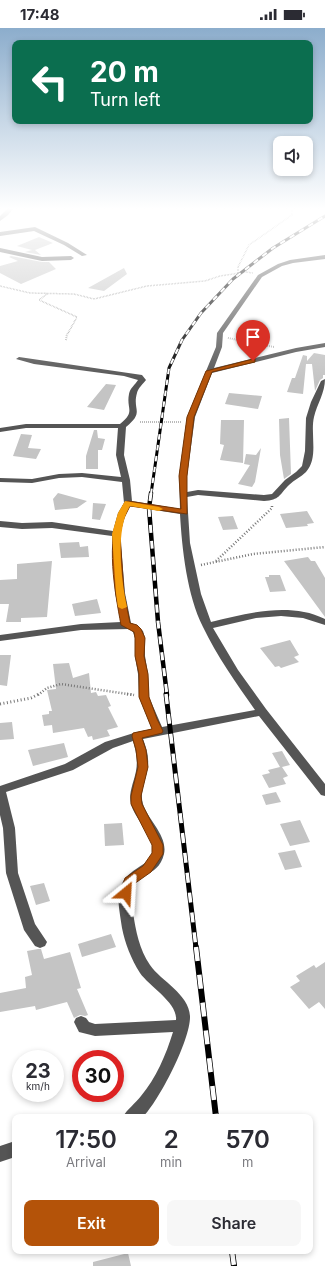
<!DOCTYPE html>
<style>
:root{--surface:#fff;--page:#f7f7f7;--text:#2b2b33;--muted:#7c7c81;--accent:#b45309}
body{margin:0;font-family:Inter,sans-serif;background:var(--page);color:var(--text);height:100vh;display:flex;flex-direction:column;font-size:15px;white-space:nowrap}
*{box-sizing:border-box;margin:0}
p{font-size:13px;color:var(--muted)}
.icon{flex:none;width:22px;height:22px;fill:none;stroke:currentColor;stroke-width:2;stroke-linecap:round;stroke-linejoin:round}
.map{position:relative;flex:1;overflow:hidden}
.details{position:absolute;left:12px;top:1086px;width:301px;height:140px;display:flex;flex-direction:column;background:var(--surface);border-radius:8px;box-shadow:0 2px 6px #0003}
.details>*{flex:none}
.top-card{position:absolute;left:12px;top:12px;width:301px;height:84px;border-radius:8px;box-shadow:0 2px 6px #0003;background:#0b6e4f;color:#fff;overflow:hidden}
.controls{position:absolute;left:273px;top:108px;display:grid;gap:8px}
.controls a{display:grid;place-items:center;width:40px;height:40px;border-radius:8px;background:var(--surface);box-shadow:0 2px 6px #0003;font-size:20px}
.speed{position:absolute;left:12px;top:1022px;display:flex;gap:8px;font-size:20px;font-weight:700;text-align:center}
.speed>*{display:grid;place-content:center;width:52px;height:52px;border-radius:50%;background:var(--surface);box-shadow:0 2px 6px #0003;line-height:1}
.speed small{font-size:10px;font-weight:400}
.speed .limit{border:6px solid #d22;background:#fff;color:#111}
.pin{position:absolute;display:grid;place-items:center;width:34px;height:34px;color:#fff;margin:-41px -17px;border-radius:50% 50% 50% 0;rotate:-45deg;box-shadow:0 0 4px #0007}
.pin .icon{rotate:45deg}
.me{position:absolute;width:44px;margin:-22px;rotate:27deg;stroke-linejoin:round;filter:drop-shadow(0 0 3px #0008)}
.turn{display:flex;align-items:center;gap:14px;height:84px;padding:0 12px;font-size:18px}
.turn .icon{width:52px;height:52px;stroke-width:2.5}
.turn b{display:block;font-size:28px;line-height:34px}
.eta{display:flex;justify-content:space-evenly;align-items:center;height:68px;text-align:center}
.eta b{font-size:24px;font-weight:600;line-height:28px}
.action{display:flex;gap:8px;margin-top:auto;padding:8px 12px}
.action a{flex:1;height:46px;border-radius:8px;background:var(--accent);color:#fff;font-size:16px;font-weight:600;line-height:46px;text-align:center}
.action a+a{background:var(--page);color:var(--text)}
.status{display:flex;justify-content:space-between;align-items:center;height:28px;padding:0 20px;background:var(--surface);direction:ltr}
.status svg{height:11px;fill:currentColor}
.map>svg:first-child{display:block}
.building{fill:#c4c4c4}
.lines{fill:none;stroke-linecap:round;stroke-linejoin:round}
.path-far3{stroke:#777;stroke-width:1.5;stroke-dasharray:0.5 1;stroke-linecap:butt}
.path-far2{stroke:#777;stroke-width:2;stroke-dasharray:0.5 1.5;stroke-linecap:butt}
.path-far1{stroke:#777;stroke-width:2.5;stroke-dasharray:1 2;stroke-linecap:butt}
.path{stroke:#777;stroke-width:3;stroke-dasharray:1 2.5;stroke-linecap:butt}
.minor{fill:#555;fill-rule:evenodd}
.rail-far3-casing{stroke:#000;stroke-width:3}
.rail-far2-casing{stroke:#000;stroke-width:4.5}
.rail-far1-casing{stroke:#000;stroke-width:5}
.rail-casing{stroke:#000;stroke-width:6}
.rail-far3{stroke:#fff;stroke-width:2;stroke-dasharray:5.5;stroke-linecap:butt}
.rail-far2{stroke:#fff;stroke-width:3;stroke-dasharray:8;stroke-linecap:butt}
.rail-far1{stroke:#fff;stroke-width:3.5;stroke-dasharray:10;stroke-linecap:butt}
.rail{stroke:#fff;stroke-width:4.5;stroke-dasharray:14;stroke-linecap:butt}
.route{fill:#b45309;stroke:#753606}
.slow{fill:#f59e0b}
</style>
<div class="status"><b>17:48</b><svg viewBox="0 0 49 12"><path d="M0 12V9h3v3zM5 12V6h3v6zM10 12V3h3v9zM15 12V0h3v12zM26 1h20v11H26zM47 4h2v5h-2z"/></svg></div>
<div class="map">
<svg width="325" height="1238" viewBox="0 0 325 1238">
<rect width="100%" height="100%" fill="#fff"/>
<path class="building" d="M39,209L53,215L35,222L41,227L25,224L32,222L17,218Z
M11,228L42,234H49L56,241L21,256L0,245V238L18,233L9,229Z
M124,240L127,246L104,263L88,260Z
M314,325L325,327V347H323V350L320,352L315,363L312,336H306L303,366L287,364L292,350H295L303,327L307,328V333Z
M106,356L116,357L104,382L87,379Z
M229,365L262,368L258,381L225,376Z
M289,390L291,446L284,451L280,427L279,391Z
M221,392H244L243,435L220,432L224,417L220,416Z
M94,402H97L98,410L105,411L102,422H98V441H86V428Z
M21,406L32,407L28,420L41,421L36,431L13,428Z
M261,420L255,454L252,459L238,456L250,437L244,436L246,426L256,427Z
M58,465L87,473L77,480L55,482L53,471Z
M93,475L106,476L100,492L92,491Z
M307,483L314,495L307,496L308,498L286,500L280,486Z
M233,488L238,501L223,502L218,489Z
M79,514L80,519L88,518L89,529L61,530L59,515Z
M308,529L311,533H315L325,550V589L284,533Z
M52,533L47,589L21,590V594H6L9,576H0V552L17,551V536Z
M269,547H280L286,563L270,564L265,549H269Z
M97,571L101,585L75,588L72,576Z
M290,612L299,627L294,629L299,634L281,640L279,638L275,639L260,620Z
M0,627H11L7,658L0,657Z
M69,635L73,650L89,645L91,665L96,664L98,668L106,667L111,678L108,679L118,699L107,702L110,708L93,712L92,708L88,709L84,700L53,705L52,697L44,698L42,687L49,686V683H52L47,662L56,661L53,636Z
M12,694L14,711L0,712V695Z
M64,715L68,729L33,738L28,722Z
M282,723L290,737L282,739L288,748L283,750L286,756L269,760L262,747L270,745L268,742L280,739L272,725Z
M276,764L281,774L266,777L262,767Z
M300,792L310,814L290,818L280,796Z
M122,795L124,817L105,818L104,796Z
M295,822L302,839L285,842L278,825Z
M44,855L50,873L36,877L30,858Z
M111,906L116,919L82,929L78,916Z
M38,921H41L44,931L70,924L81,960L77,961L88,987L85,988L80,987L74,990L67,974L36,982L35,978L0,984V965L26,960L25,949L32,947L27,923Z
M325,934V981L319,974L309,981L290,959L300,953L296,948L314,937L316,940Z
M128,1225L131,1238H93V1234Z"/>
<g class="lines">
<path class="path-far3" d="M238,246V239L249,217L292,187V181
M0,258L30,265L74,266L94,271L147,258L205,253L220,248L246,244L253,245
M47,266L39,272L77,289L67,307"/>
<path class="path-far2" d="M228,310L274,319
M66,312L67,306
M140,394H181"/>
<path class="path-far1" d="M216,533L272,480V477
M201,537L253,526L325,519
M38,667L47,660L61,656L134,667"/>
<path class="path" d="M127,666L134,667
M0,676L31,670L39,666"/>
<path class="minor" d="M7,181H13L8,187L0,193V188Z
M35,199L68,215L87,227L82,228L64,217L34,203L0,208V204Z
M0,220L42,229L71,228L74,230L71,232L42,233L0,224Z
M325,227V231L293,235L282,238L262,249L223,305L222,319L214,340L296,320L325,315V319L296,324L212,345L195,389L187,448V464L198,462L264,467L272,466L285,452L296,444L302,438L305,423L306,390L311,374L321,353L325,351C325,365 317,376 314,389C310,406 319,430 306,444C301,449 294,452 289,457C279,467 280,472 264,473L198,467L187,469L190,515L201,566L211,594C241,587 273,578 304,584C311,585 318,588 325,591V597L303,590L281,588L256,590L213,600L238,642L266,681L325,756V768L321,767L259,688L143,711C146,719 149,728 148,737C147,750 139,764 143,776C148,792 168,808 164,826C157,856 125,837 133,885C136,903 139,921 150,937C161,953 189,966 190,988C191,1011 159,1073 143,1089H123C127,1081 136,1075 141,1068C156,1050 166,1027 173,1004L95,1008L79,1004L74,994L76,990L81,988L86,990L89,994L95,996L176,992C178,975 149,958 140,945C131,931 125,915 122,900C118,871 112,856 139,839C144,836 150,832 152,826C156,808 135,792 131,776C128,765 134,754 136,743C138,733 136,723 133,713L113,720L73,742L6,764L15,800L18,845L35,896L47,914L45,918L40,920L35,918L24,902L6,845L3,800L0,787V758L65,736L105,714L137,704L152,701L139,669L138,646L135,628V610L133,604L130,601L81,602L0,613V607L81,596L121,594L115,565L112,508L52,500L22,501L0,499V493L22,495L52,494L113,503L118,485L124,475L122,454L82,449L59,450L32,455L0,454V450L32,451L59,446L82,445L121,449L116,427L118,400H26L0,404V400L26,396H120C136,383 126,381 129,366C130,360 135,357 138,352L124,348L34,336L16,331L19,329L142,347L146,352C143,356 138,360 137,365C132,382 145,384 126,399L124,427L130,452L132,473L180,481L179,448L187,389L216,319L217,305L258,247L278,236L290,232ZM130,478L180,486C182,521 187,567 203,599C217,628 236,655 255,682L162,699L149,669L148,646L145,628V610L143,603L136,597L131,595L125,565L120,506L126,485Z
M15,1113V1129L0,1134V1118Z"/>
<g class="rail-far3-casing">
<path id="rail-far3" d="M151,466L169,340L182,312L201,285L233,251L273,220L325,188"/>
</g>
<g class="rail-far2-casing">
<path id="rail-far2" d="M151,465L149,480L158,594L167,667"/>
</g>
<g class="rail-far1-casing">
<path id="rail-far1" d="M166,666L196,920"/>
</g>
<g class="rail-casing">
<path id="rail" d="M196,919L216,1089
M232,1223L234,1238"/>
</g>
<use href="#rail-far3" class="rail-far3"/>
<use href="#rail-far2" class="rail-far2"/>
<use href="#rail-far1" class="rail-far1"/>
<use href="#rail" class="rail"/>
</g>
<linearGradient id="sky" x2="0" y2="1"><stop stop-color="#8cadcc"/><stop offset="0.51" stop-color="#fff"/><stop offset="1" stop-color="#fff" stop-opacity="0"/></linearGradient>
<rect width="325" height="354" fill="url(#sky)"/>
<path class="route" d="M253,331H255V334L212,344L194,389L187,448V486L130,478L123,492L120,506L124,565L130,595L137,597L141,601L145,610L144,628L148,646L149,669L157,691L163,703L162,705L142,710L146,722L148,739L141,768L142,776L163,817V826L151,844L134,856L130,869L126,870L121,869L120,865L125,850L143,838L152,825V817L131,776V768L138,739L136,722L132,708L133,705L152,701L139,669V646L135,628V610L134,604L121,597C115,564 105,512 121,482C123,478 124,474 128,473L181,481L179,448L187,389L206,343Z"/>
<path class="slow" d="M125,473L159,479L163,481L159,483L130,478C115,502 121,551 127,579L122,581L118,579L116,565L112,506L118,485Z"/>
</svg>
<div class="controls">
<a><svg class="icon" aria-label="sound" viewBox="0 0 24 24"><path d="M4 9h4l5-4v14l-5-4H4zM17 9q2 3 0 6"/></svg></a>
</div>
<div class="speed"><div>23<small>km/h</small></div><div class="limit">30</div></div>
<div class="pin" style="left:253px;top:333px;background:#d93025"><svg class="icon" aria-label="arrive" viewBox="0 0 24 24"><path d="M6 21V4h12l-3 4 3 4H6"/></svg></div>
<svg class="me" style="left:126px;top:865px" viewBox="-20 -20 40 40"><path d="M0-17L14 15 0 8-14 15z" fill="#b45309" stroke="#fff" stroke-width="4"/></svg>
<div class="top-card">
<div class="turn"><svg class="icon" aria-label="left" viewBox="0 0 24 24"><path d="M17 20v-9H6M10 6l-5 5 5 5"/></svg><div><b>20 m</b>Turn left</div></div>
</div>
<section class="details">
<div class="eta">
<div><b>17:50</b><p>Arrival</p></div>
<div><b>2</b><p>min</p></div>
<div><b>570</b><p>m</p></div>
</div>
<div class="action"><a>Exit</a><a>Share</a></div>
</section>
</div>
